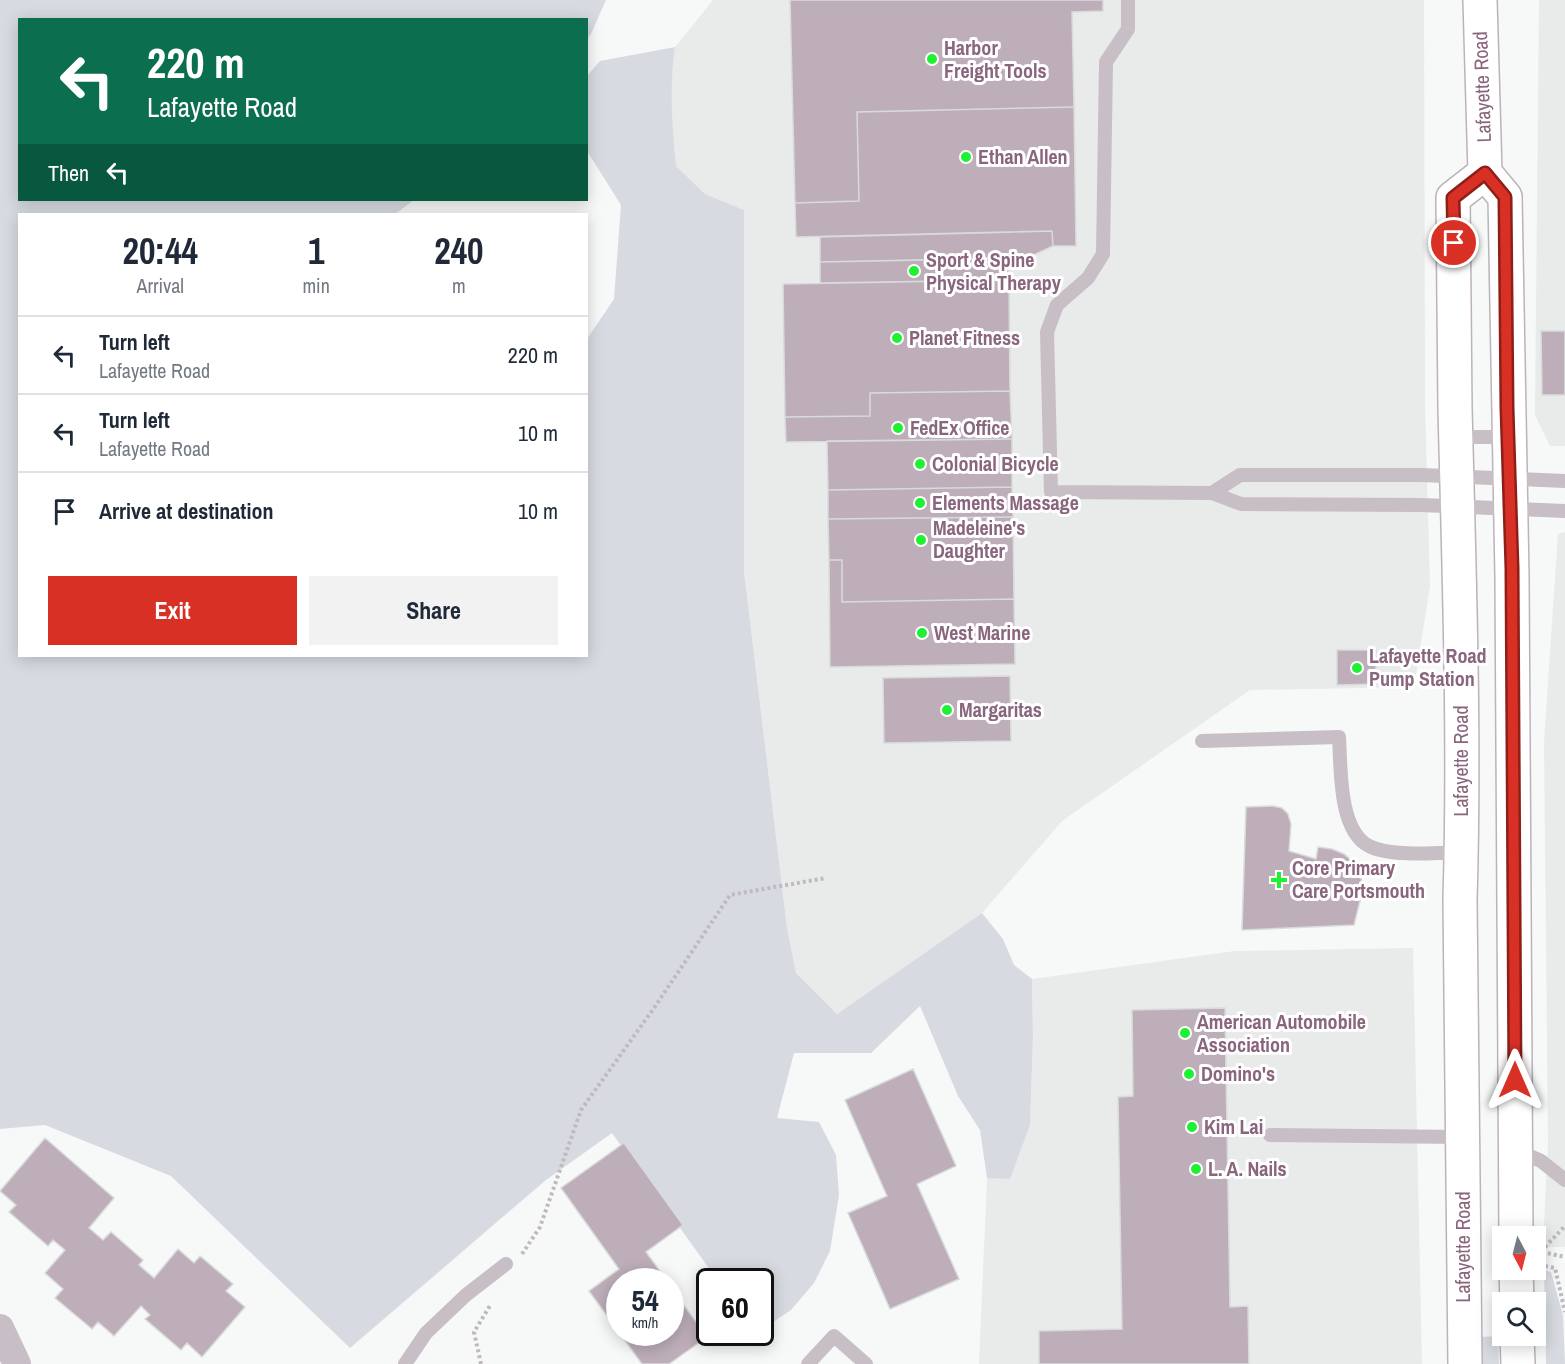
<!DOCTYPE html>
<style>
:root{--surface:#fff;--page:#f2f2f3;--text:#1f2937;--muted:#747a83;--line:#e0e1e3;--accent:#d93025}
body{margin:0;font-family:"Archivo Narrow",sans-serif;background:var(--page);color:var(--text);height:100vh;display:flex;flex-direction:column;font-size:22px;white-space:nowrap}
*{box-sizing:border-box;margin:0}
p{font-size:20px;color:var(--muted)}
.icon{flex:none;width:33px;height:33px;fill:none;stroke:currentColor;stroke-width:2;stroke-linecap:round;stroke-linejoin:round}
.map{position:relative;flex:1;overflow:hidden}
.side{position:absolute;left:18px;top:213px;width:570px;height:444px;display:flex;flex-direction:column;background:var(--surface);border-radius:0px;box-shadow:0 3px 15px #0003}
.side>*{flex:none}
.hud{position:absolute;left:18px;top:18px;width:570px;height:183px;border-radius:0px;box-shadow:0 3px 15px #0003;background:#0b6e4f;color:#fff;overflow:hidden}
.needle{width:39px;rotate:173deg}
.buttons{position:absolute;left:1492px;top:1226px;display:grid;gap:12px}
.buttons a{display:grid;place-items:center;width:54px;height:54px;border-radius:0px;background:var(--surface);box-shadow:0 3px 15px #0003;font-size:30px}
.speed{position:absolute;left:606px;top:1268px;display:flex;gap:12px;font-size:30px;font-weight:700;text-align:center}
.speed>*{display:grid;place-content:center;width:78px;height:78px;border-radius:50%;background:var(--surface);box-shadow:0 3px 15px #0003;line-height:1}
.speed small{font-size:15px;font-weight:400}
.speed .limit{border:3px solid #111;border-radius:9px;background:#fff;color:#111}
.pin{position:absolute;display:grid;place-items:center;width:51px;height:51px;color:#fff;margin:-26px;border:3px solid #fff;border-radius:50%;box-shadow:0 2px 6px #0007}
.me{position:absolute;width:66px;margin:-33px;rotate:0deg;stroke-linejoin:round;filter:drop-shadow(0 0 4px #0008)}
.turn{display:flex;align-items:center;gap:21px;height:126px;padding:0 30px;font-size:27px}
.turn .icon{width:78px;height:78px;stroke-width:2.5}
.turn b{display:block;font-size:42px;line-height:51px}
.then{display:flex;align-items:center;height:57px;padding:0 30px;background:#0003;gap:12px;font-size:22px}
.eta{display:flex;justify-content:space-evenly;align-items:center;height:102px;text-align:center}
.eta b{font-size:36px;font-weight:700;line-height:42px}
.cta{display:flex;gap:12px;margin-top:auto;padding:12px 30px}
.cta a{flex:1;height:69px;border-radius:0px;background:var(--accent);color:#fff;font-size:24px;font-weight:700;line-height:69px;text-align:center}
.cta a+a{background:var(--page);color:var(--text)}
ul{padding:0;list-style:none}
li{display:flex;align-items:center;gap:18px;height:78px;padding:0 30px;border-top:2px solid var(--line)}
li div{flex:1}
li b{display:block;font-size:22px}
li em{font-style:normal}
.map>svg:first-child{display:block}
.built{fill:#e9eaea}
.green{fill:#d7dbe1}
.building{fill:#bdaeb9;stroke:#d8dbda;stroke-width:1.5}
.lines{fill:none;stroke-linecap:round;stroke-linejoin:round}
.primary-casing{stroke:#bdb2ba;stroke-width:36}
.path{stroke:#c0b9be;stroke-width:4;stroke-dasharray:3 3;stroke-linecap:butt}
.service{stroke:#c8bec5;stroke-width:14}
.minor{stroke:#c8bec5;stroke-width:28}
.primary{stroke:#fff;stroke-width:33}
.route-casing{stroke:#8d1f18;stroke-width:15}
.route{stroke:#d93025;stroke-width:10}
.poi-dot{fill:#1df131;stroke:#fff;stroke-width:2}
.labels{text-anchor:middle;stroke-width:6;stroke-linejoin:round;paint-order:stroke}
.poi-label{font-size:20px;font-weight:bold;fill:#89657e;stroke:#fff;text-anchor:start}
.street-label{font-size:20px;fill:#89657e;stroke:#fff}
</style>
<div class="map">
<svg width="1565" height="1364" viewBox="0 0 1565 1364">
<rect width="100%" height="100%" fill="#f6f9f8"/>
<path class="built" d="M713,0H1424L1425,407L1430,586L1414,687L1250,690L1062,821L982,913L837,1014L796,973L787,928L744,571V210L705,194L676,166L671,119V74L675,47Z
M1539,0H1565V446H1550L1535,415Z
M1565,532V1247H1543L1548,1143L1544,743L1558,534Z
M1413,948L1422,1364H979L987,1178H1010L1030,1125L1033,1038L1032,979L1235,951Z"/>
<path class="green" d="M0,0H606L591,34L587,39L586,20H20V200H414L395,214H20V656H586L587,339L614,299L621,205L587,151V76L600,61L675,47C669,87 672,126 676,166L705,194L744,210V571L787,928L796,973L837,1014L982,913L1003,939L1014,965L1032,979L1033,1038L1030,1125L1010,1179L987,1178L980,1130L958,1096L920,1006L871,1053H794L777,1118L819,1122L836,1155L839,1195L830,1251L814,1283L791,1310L773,1322L761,1320L760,1281H718L612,1133L546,1180L350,1348L171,1176L45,1125L0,1129Z
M1544,1270L1551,1272L1563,1315L1565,1364H1546Z
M1498,1336L1499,1364H1483L1482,1337Z"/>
<path class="building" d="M790,0H1103V11L1072,12L1074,107L857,112L859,201L795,203Z
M1074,107L1076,246H1053L1052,231L796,237L795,203L859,201L857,112Z
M1052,231L1053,246L1027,258L820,262V237Z
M1008,258L1009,280L820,283V262Z
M1009,280L1010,391L870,393V416L785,417L783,284Z
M1541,331H1565V395H1542Z
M1010,391L1012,439L786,442L785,417L870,416V393Z
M1012,439V487L828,490L827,441Z
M1012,487L1013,517L828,519V490Z
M1013,517L1014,599L842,602V560H829L828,519Z
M829,560H842V602L1014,599L1015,664L830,667Z
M1337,650H1376V684L1337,685Z
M1010,676L1011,741L884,743L883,678Z
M1273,806L1282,808L1288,814L1291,824L1289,851L1316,859L1318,847L1332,849L1344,854L1359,867L1363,889L1354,925L1242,930L1246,807Z
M1225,1008L1230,1307L1248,1306L1249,1364H1039V1331L1122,1329L1118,1097L1133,1096L1132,1010Z
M913,1069L956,1166L917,1184L959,1279L890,1309L848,1213L887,1196L845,1100Z
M45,1138L114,1198L89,1228L103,1240L111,1232L143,1260L139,1265L154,1278L178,1249L194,1263L200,1256L233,1284L226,1291L245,1307L202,1357L187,1343L181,1350L145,1319L150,1315L141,1306L114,1336L98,1322L92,1329L55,1298L63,1289L45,1273L65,1250L53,1240L48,1246L9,1212L16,1205L0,1191Z
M624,1143L683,1225L646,1252L667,1281H620V1332H670V1286L707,1337L669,1364H642L589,1291L619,1269L561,1188Z"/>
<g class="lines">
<g class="primary-casing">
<path id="primary" d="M1480,0L1485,173L1505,197L1512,577L1516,1236
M1516,1269L1517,1302
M1517,1335L1518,1364
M1465,1364L1460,900C1465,736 1459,571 1455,408C1454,338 1454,268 1453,198L1485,173"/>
</g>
<path class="path" d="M1545,1247L1565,1226
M1542,1252L1565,1257
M522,1254L540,1227L581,1110L654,1008L730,895L826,878
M1545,1266L1555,1268L1565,1312
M481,1364L474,1332L491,1304"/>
<path class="service" d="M1128,0V29L1106,62L1103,254L1088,278L1057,305L1047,332L1051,492L1212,493L1241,504L1421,505L1565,511
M1456,437H1508
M1212,493L1240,475H1421L1565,481
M1202,741L1339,737C1341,767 1338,830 1369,846C1391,857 1436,853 1462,852
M1270,1135L1463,1137
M1516,1150L1541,1161L1565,1180
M405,1364L426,1333L466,1295L506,1264
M808,1364L834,1336L866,1364"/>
<path class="minor" d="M0,1328L17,1364"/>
<use href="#primary" class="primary"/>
</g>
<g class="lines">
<g class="route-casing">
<path id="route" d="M1454,243L1453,198L1485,173L1505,197L1507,408L1512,568L1515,1080"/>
</g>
<use href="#route" class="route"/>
</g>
<g class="poi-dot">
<circle cx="932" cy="59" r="6"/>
<circle cx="966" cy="157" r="6"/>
<circle cx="914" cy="271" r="6"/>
<circle cx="897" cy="338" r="6"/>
<circle cx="898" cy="428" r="6"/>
<circle cx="920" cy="464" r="6"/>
<circle cx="920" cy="503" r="6"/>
<circle cx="921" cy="540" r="6"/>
<circle cx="922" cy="633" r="6"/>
<circle cx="1357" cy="668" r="6"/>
<circle cx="947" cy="710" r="6"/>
<path d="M1276 871h6v6h6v6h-6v6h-6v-6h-6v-6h6z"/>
<circle cx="1185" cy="1033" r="6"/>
<circle cx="1189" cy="1074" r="6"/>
<circle cx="1192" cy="1127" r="6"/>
<circle cx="1196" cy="1169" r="6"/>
</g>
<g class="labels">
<g class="poi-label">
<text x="944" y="55">Harbor<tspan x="944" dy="23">Freight Tools</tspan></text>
<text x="978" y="164">Ethan Allen</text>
<text x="926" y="267">Sport &amp; Spine<tspan x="926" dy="23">Physical Therapy</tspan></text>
<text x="909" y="345">Planet Fitness</text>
<text x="910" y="435">FedEx Office</text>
<text x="932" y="471">Colonial Bicycle</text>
<text x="932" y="510">Elements Massage</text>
<text x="933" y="535">Madeleine's<tspan x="933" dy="23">Daughter</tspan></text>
<text x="934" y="640">West Marine</text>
<text x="1369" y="663">Lafayette Road<tspan x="1369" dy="23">Pump Station</tspan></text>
<text x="959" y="717">Margaritas</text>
<text x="1292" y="875">Core Primary<tspan x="1292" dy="23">Care Portsmouth</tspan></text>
<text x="1197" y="1029">American Automobile<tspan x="1197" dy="23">Association</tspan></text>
<text x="1201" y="1081">Domino's</text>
<text x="1204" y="1134">Kim Lai</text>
<text x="1208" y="1176">L. A. Nails</text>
</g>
<g class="street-label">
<text transform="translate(1482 87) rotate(-92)" y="7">Lafayette Road</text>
<text transform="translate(1461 761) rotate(-90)" y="7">Lafayette Road</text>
<text transform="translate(1463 1247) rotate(-90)" y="7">Lafayette Road</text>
</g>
</g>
</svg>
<div class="buttons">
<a><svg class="needle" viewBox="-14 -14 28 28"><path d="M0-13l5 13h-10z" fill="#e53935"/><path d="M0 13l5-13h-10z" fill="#747a83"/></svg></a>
<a><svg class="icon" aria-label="search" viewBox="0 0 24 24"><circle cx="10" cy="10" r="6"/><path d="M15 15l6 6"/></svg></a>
</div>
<div class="speed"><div>54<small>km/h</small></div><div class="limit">60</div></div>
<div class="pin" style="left:1454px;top:243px;background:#d93025"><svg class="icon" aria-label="arrive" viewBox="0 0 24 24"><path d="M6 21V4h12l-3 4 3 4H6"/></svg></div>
<svg class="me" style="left:1515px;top:1080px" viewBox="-20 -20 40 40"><path d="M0-17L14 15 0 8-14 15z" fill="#d93025" stroke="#fff" stroke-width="4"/></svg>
<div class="hud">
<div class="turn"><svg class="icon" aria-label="left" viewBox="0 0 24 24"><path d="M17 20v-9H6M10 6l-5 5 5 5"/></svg><div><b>220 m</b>Lafayette Road</div></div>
<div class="then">Then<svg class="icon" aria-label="left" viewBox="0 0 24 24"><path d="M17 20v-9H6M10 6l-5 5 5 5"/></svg></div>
</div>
<section class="side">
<div class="eta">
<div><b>20:44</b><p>Arrival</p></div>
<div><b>1</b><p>min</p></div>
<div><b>240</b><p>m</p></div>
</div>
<ul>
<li><svg class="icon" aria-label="left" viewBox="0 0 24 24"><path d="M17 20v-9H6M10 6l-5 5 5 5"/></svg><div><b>Turn left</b><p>Lafayette Road</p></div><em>220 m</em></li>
<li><svg class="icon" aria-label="left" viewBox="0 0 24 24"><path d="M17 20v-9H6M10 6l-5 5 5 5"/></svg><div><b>Turn left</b><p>Lafayette Road</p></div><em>10 m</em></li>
<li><svg class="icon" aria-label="arrive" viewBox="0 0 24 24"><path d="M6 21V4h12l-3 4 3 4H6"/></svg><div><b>Arrive at destination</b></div><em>10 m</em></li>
</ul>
<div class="cta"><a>Exit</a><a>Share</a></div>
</section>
</div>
